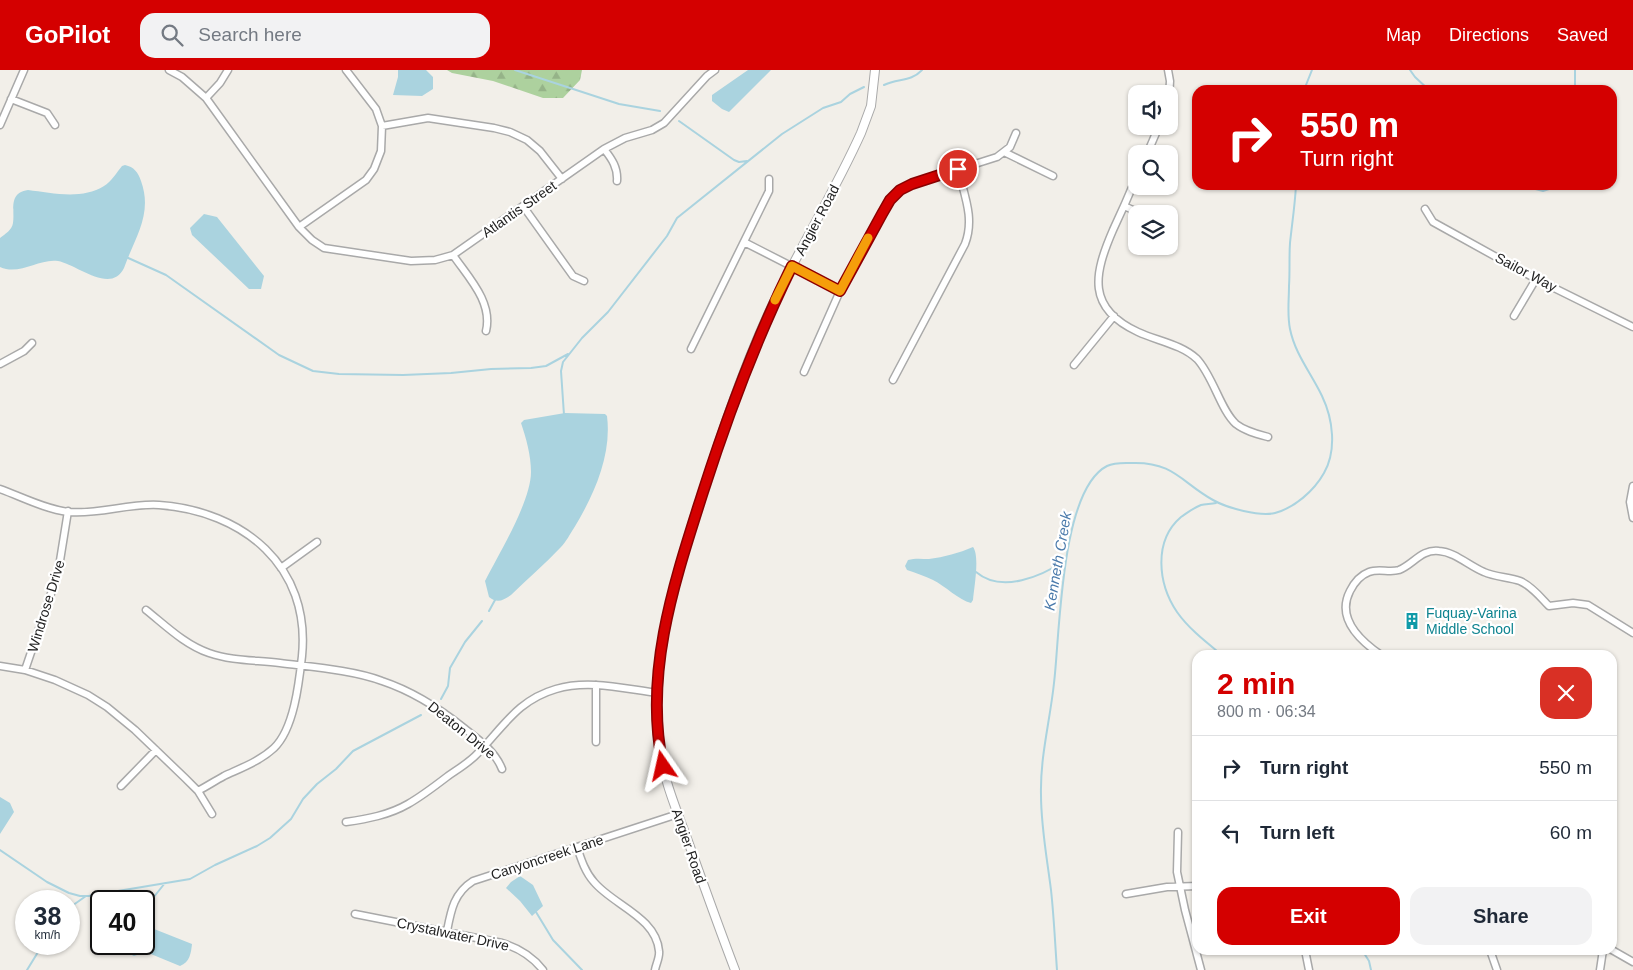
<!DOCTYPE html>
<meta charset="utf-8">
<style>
:root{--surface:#fff;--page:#f2f2f3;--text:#1f2937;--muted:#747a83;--line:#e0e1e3;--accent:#d40000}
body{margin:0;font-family:Arial,sans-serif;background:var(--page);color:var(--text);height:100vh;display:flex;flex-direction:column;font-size:19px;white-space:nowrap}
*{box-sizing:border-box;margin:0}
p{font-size:16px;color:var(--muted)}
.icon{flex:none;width:28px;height:28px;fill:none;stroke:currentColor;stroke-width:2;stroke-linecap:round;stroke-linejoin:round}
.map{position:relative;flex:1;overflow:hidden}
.sheet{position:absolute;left:1192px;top:580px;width:425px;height:305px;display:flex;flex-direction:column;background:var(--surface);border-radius:15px;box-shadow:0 1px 4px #0004}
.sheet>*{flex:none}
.banner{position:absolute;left:1192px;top:15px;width:425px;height:105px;border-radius:15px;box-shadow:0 1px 4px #0004;background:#d40000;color:#fff;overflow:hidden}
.fabs{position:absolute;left:1128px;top:15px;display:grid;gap:10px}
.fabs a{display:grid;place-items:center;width:50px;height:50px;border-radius:10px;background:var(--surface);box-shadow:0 1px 4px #0004;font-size:25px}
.speed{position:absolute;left:15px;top:820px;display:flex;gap:10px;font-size:25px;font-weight:700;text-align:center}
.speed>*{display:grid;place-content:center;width:65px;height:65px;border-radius:50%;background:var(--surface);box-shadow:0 1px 4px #0004;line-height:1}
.speed small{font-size:12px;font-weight:400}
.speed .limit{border:2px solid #111;border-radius:8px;background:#fff;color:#111}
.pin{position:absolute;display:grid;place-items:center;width:42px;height:42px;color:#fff;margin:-21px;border:2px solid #fff;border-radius:50%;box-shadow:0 1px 5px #0007}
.me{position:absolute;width:55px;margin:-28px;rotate:349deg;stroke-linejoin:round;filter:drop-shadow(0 0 4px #0008)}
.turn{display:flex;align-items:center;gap:18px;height:105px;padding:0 25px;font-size:22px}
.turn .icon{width:65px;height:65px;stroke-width:2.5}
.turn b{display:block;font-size:35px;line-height:42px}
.round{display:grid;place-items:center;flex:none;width:52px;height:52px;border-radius:15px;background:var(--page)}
.head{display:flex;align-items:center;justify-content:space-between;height:85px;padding:0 25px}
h1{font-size:30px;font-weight:700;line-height:38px;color:var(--accent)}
.cta{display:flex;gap:10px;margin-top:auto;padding:10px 25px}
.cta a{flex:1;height:58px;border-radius:15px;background:var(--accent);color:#fff;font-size:20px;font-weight:700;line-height:58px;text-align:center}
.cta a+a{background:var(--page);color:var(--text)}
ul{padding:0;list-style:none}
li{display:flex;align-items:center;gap:15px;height:65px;padding:0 25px;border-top:1px solid var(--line)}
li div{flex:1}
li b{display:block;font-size:19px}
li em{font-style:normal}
header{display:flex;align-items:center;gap:30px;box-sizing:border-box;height:70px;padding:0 25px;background:var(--accent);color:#fff}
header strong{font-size:24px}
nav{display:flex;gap:28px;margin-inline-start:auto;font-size:18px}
.search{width:350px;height:45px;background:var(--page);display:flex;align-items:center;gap:12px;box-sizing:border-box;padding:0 18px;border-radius:15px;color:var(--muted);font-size:19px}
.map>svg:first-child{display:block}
.forest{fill:url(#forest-firs)}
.water{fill:#aad3df}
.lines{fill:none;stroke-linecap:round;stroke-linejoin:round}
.stream{stroke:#aad3df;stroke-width:2}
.minor-casing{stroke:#a9a9a9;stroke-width:9}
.tertiary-casing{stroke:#a9a9a9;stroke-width:10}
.minor{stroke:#fff;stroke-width:6}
.tertiary{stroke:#fff;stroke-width:8}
.route-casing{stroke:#8a0000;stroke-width:12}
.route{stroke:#d40000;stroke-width:9}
.slow{stroke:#f59e0b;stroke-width:9}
.labels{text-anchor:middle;stroke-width:4.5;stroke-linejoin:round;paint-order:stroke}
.street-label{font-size:14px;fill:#222;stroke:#fff}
.culture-label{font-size:14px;fill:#0d838f;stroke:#fff;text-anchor:start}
.water-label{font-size:15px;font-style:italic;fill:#4a7aab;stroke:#fff}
</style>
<header>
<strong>GoPilot</strong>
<div class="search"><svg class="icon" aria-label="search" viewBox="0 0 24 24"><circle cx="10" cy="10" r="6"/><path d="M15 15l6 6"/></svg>Search here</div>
<nav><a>Map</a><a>Directions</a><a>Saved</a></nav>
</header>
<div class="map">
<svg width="1633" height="900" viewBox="0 0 1633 900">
<defs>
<pattern id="forest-firs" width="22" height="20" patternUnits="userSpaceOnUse" patternTransform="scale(1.25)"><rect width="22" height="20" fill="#add19e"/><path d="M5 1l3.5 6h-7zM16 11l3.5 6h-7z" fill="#95b388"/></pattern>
</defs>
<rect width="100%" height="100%" fill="#f2efe9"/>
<path class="forest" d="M447,0H582L580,10L563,28H543L493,11L452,3Z"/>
<path class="water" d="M398,0H426L433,7V19L422,26L393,25L398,7Z
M748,0H771L729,42L722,39L712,31V25Z
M125,95C134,97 138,102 141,111C153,144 135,167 124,198C111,225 76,194 58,191C39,188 20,206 0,197V168C5,164 12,160 13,153C15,140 8,123 28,120C52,123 82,130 104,116C111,112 117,102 122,96Z
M204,144L217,147L264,206L261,219H249L192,165L190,158Z
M565,343L605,344L607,346C612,385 594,425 574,458C570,464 566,472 561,477C545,494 527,509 511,525C503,530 498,534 489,527L485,511C499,484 531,431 531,402C531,385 526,368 521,353L524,350Z
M973,477C980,486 974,518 973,530L971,533C959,530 945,516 933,510C925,506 916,503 907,500L905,496L908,490C915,488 922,489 929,489C944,487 959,483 973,477Z
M0,727L10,733L14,742L0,764Z
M520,806L533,815L543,836L532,846L520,831L506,818L511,812Z
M144,855L192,874C191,883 190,892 180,896L146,882L134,886L123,881V874H144Z"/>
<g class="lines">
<path class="stream" d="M515,0L619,34L660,41
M1410,0L1415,7L1429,20
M884,15C898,8 911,12 922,0
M1304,20L1312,0
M1575,20V0
M679,51L734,90L739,92L747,91
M1520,115L1543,121L1561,115
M126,187L166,205L279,285L313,301L339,304L403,305L451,303L491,299L531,298L546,296L568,284
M564,345L561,301L563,292L582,268L608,242L667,166L677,148L782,64L823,38L841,32L850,24L864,17
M1216,433C1211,434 1205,434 1201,435C1193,438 1187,443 1181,447C1153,471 1158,514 1177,542C1189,559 1206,572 1222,585
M976,502C1002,524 1042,506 1066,490
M489,541L495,530
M441,629L448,616L450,598L465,572L482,551
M0,780L47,812L69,823L80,826H89L102,823L118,821L190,809L215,795L257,776L270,768L291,749L303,729L317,714L336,699L353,681L421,645
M69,838L86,826
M536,842L553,870L582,900
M147,857L149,833L165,813
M1362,880L1369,891L1371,900
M27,900L43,874
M1057,900C1055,873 1054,847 1051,820C1047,788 1041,757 1041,725C1040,687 1050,651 1054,613C1060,565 1060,420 1107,396C1115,392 1124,393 1133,393C1174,392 1182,413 1213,430C1227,438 1260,447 1275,443C1294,438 1314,421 1324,403C1337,380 1333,349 1322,326C1311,303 1295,284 1290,259C1287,245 1289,230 1289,216C1290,202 1289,187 1290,173C1292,154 1295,135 1296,115"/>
<g class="minor-casing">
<path id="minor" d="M169,0L182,7L206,28L299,157L312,170L324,178L411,191L435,190L453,185L604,79L625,68L652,60L664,53L707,6L715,0
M1168,0L1170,11L1169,28
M206,28L220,13L228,0
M11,29L47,43L55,55
M0,55L24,0
M382,56L428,48L494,58L510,62L527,70L540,81L562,109
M604,79C612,89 618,98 617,111
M1004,82L1053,106
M1147,84L1159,56
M1136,108C1129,125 1121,143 1113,160C1094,204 1086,238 1138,262C1157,271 1181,274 1197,289C1213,306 1221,341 1236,354C1245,361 1257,364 1268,367
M523,136L573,206L584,211
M1124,136L1142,144
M1425,139L1433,152L1536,209L1633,257
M299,157L366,110L374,99L381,81L382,56L376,39L346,0
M744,172L840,221
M453,185C468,207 493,232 486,261
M1514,246L1536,209
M691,279L769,121V109
M0,294L24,281L32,273
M1074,295L1114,246
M804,302L840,221L882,144L890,130L900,120L912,114L997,87L1010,77L1016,63
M893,310L965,174C975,148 964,125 958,99
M1633,416L1630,432L1633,448
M0,419C22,427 45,439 68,442C99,445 128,433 159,435C243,441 311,496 302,586C299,613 294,659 274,678C260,691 241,698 224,706C215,711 207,716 198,721
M281,498L317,472
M146,540C165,555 185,575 209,583C232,591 256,590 280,593C311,597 353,600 382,611C412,621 439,638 464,658C479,670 495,681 502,699
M1381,585C1359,570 1336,548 1350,521C1354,513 1361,505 1369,502C1379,498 1389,503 1399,500C1414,494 1421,479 1439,481C1455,482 1469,496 1484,502C1495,507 1509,507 1520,511C1532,516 1541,528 1549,536L1573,533L1588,535L1633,563
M0,596L25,600L55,610L88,625L107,637L135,660L185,708L198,721L212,744
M25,600L58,503L68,441
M596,672V615
M121,716L156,680
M346,752C367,749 389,745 408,734C422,726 435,716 448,706C458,699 470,692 478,683C504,656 518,630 556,619C589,609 625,619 658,623
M1178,762L1177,802L1185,840L1201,900
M577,777C581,789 585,802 594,812C613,835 656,847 659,881C660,887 656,894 655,900
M1126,824L1167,817L1198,816
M355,844L502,873C519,878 532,886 543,900
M447,861C451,840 454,823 473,811L678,744
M1305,880L1309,900
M1490,880L1497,900
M1612,880L1633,892
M1600,900L1603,880"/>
</g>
<g class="tertiary-casing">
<path id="tertiary" d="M735,900C719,858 704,816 689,774C677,741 662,707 659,672C651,596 671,523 693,452C716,380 739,307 771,238C799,179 834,123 861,63L871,36L875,0"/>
</g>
<use href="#minor" class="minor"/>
<use href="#tertiary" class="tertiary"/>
</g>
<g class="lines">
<g class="route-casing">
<path id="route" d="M663,696C643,603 675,510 703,422C728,344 756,269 792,196L840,221L882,144L890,130L900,120L912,114L958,99"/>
</g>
<use href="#route" class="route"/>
<path class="slow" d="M775,230L792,196L840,221L868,168"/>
</g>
<defs>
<g id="building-bare" transform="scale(1.35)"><path d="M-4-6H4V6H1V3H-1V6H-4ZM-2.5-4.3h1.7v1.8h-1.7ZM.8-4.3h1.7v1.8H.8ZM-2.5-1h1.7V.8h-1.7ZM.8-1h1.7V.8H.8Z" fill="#0f9aa8" stroke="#fff" stroke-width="2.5" paint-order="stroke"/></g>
</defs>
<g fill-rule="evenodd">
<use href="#building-bare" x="1412" y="551"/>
</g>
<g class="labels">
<g class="street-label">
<text transform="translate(519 139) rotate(-35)" y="5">Atlantis Street</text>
<text transform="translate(817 150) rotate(-62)" y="5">Angier Road</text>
<text transform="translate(1526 202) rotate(28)" y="5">Sailor Way</text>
<text transform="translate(46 536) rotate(-73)" y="5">Windrose Drive</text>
<text transform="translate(462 660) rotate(39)" y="5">Deaton Drive</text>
<text transform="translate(689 776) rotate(71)" y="5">Angier Road</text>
<text transform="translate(547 787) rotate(-18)" y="5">Canyoncreek Lane</text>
<text transform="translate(453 864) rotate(12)" y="5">Crystalwater Drive</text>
</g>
<g class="culture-label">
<text x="1426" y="548">Fuquay-Varina<tspan x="1426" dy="16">Middle School</tspan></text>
</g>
<g class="water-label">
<text transform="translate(1058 491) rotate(-80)" y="5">Kenneth Creek</text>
</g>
</g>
</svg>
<div class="fabs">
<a><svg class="icon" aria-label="sound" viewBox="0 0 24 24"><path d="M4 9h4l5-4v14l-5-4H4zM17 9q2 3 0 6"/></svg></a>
<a><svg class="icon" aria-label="search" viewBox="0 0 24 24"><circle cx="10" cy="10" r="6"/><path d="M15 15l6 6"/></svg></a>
<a><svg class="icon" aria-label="layers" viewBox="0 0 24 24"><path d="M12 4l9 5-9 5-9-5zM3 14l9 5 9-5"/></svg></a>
</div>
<div class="speed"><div>38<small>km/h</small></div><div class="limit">40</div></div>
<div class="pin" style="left:958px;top:99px;background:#d93025"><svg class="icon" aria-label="arrive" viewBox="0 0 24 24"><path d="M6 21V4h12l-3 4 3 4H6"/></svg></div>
<svg class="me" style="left:663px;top:696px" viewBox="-20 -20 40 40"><path d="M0-17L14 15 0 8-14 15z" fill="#d40000" stroke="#fff" stroke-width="4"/></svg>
<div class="banner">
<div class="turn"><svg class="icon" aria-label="right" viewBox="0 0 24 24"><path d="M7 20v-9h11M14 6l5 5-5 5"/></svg><div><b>550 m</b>Turn right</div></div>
</div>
<section class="sheet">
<div class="head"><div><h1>2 min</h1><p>800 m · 06:34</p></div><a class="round" style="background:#d93025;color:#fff"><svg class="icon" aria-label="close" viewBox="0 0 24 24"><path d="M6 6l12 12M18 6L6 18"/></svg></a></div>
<ul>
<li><svg class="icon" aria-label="right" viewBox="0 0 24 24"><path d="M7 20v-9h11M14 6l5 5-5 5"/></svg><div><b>Turn right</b></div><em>550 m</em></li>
<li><svg class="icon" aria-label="left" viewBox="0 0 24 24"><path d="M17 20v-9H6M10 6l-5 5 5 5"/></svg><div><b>Turn left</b></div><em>60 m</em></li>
</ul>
<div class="cta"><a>Exit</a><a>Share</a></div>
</section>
</div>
